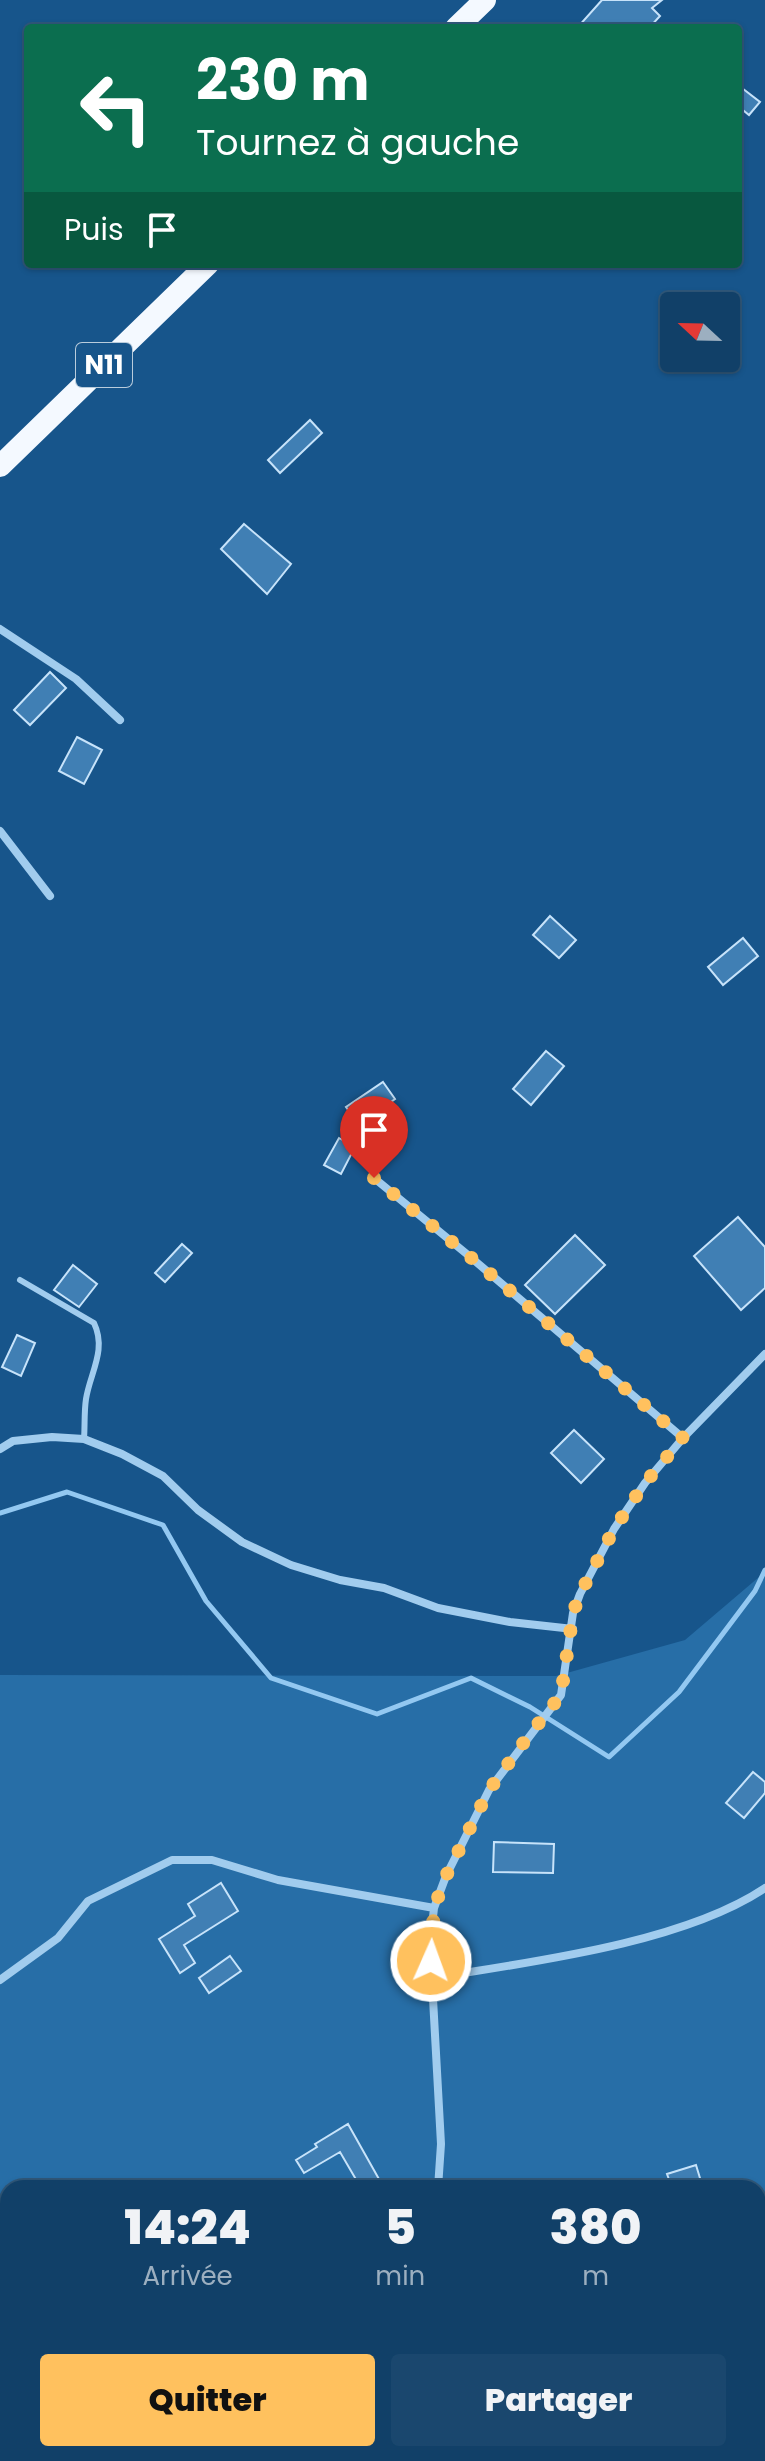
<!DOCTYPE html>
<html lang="fr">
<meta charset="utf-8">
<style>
:root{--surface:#114068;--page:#1a476e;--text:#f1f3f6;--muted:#9cafc0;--line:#30597c;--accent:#ffc15e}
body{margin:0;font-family:Poppins,sans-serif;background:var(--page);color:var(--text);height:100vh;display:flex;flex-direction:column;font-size:30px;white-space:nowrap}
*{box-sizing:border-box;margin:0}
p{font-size:26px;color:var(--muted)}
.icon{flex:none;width:44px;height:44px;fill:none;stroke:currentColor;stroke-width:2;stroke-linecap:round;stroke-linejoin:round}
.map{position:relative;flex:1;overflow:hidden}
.side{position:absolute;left:0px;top:2180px;width:766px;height:282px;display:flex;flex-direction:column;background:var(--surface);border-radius:24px 24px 0 0;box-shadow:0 2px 6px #0004,0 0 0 2px var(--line)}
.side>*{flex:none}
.banner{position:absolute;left:24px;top:24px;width:718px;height:244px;border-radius:8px;box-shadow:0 2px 6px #0004,0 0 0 2px var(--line);background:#0b6e4f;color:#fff;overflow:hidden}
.needle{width:52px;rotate:292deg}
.controls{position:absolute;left:660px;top:292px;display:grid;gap:16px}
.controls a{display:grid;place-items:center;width:80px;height:80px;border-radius:8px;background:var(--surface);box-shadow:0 2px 6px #0004,0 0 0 2px var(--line);font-size:40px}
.pin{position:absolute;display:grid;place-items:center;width:68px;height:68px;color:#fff;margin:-82px -34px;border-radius:50% 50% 50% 0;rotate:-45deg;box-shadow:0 0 8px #0007}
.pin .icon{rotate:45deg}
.me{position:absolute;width:88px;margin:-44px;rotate:2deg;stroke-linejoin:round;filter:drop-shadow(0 0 6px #0008)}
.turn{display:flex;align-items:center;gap:28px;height:168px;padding:0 40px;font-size:36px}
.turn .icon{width:104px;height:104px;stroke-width:2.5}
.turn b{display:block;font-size:56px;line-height:68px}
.then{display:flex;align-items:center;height:76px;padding:0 40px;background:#0003;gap:16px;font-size:30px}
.eta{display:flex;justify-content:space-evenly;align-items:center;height:136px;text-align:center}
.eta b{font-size:48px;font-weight:800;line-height:56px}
.cta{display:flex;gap:16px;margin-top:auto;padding:16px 40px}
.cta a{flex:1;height:92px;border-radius:8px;background:var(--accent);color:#111;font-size:32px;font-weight:800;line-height:92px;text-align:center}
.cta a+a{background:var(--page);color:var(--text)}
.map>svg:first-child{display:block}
.green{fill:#276ea7}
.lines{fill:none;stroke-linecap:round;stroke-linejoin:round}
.stream{stroke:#93c8f1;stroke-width:5}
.building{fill:#407fb4;stroke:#c7e3fa;stroke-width:2}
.service{stroke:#a1ccee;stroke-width:6}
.minor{stroke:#a1ccee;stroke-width:8}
.trunk{stroke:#f4f9ff;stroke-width:22}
.route{stroke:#ffc15e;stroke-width:14;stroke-dasharray:0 25.2}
.labels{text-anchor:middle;stroke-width:6;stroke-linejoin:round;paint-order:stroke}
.shield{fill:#17558b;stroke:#b9ccdc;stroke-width:2}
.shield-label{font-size:26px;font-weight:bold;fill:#fff}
</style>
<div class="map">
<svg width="765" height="2461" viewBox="0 0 765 2461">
<rect width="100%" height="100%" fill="#17558b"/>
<path class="green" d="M765,1572V2301L758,2306V2188H8V2454H540L545,2461H0V1675L556,1676L685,1640Z"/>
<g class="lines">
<path class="stream" d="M0,1513L67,1492L163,1525L206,1601L271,1678L377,1714L471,1678L530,1707L609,1757L679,1692L755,1591L765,1570"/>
</g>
<path class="building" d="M602,0H662L652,8L660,16L649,28H577Z
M738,85L760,102L749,115L738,106Z
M310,420L322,433L280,473L268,460Z
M244,524L291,564L267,594L221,549Z
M50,672L66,688L30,725L14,710Z
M77,737L102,750L84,784L59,771Z
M550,916L576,940L559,958L533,935Z
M743,938L758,956L723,985L708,967Z
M546,1051L564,1066L531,1105L513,1089Z
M383,1082L395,1099L359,1125L346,1107Z
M339,1138L355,1147L341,1174L324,1165Z
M738,1217L765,1247V1288L741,1310L694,1256Z
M575,1235L605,1265L555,1314L525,1285Z
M182,1244L192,1253L165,1282L155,1273Z
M73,1265L97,1284L79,1307L54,1290Z
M17,1335L35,1343L21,1376L2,1367Z
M574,1430L604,1459L581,1483L551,1453Z
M753,1772L765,1782V1793L744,1818L726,1803Z
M494,1842L554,1844L553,1873L493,1872Z
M221,1883L238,1911L184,1945L195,1963L180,1973L159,1939L195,1916L188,1904Z
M230,1956L241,1971L209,1993L199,1978Z
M348,2124L384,2188H361L340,2152L304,2173L296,2160L317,2147L315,2144Z
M696,2165L703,2188H672L667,2174Z"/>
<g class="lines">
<path class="service" d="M20,1280L94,1323C107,1350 90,1373 86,1399C84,1412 85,1426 84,1439"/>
<path class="minor" d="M0,629L76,679L120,720
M0,831L50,896
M374,1178L468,1255L683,1438
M0,1449L13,1441L52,1437L84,1439L122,1454L163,1476L198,1510L242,1542L291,1565L340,1580L384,1588L438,1608L510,1622L573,1629
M432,1978C531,1962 683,1943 765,1888
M0,1980L58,1938L88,1901L172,1860H212L278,1880L434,1908
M438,2188L441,2144L430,1944L434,1908L446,1876L489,1790L561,1695L573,1613L580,1594L614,1529L645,1483L683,1438L765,1354
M517,2454L522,2461"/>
<path class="trunk" d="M456,28L485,0
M0,466L208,264"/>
</g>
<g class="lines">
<path class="route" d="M374,1178L468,1255L683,1438L645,1483L614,1529L580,1594L573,1613L561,1695L527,1738L489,1790L446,1876L434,1908L431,1961"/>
</g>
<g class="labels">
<rect class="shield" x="76" y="343" width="56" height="44" rx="6"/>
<g class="shield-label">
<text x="104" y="374">N11</text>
</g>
</g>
</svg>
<div class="controls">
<a><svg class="needle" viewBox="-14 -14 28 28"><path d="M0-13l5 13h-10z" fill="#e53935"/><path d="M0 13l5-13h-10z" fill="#9cafc0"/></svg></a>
</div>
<div class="pin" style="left:374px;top:1178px;background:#d93025"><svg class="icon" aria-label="arrive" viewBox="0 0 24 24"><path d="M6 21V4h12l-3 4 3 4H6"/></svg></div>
<svg class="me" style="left:431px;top:1961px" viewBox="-20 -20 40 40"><circle r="17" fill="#ffc15e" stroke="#fff" stroke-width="3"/><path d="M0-11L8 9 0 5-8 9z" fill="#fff"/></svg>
<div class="banner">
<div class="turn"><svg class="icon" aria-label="left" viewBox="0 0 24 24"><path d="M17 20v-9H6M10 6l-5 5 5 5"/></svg><div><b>230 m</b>Tournez à gauche</div></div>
<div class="then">Puis<svg class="icon" aria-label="arrive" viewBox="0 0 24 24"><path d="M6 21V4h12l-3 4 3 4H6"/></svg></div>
</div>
<section class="side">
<div class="eta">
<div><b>14:24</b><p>Arrivée</p></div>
<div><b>5</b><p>min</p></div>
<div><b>380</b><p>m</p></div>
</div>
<div class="cta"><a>Quitter</a><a>Partager</a></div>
</section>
</div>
